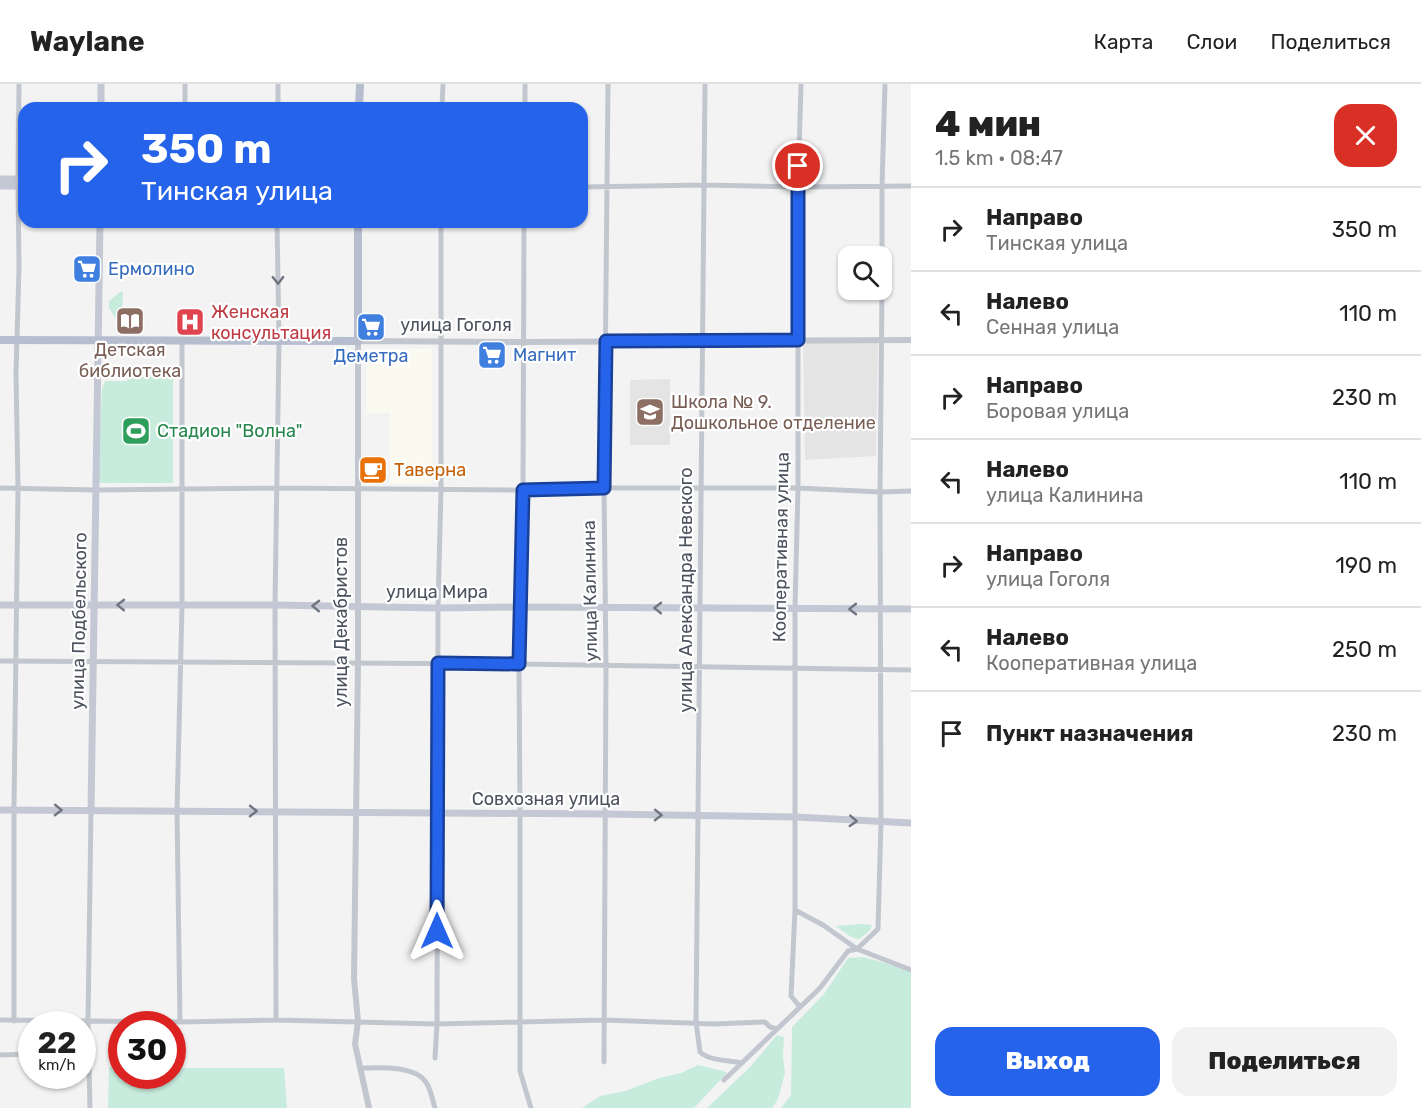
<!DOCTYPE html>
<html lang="ru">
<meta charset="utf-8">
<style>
:root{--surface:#fff;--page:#f2f2f2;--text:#222;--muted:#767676;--line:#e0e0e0;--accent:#2563eb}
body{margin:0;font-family:Rubik,sans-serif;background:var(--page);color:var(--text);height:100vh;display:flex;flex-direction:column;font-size:22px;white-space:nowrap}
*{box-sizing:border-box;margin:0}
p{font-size:20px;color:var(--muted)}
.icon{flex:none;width:33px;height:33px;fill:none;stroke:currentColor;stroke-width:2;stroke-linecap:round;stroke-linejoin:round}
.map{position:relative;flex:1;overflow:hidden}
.side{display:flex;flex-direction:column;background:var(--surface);width:510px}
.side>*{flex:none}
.hud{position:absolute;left:18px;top:18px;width:570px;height:126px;border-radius:18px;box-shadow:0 2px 4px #0004;background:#2563eb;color:#fff;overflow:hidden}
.fabs{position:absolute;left:838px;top:162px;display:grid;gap:12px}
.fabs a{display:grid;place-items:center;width:54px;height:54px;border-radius:12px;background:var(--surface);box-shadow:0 2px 4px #0004;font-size:30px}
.speed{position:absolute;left:18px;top:927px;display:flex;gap:12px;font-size:30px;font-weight:700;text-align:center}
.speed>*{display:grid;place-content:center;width:78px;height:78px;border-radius:50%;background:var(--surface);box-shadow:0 2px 4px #0004;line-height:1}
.speed small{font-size:15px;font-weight:400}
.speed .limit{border:9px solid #d22;background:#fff;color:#111}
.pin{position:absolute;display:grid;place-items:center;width:51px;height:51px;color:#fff;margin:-26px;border:3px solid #fff;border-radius:50%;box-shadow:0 2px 6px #0007}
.me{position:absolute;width:66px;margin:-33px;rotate:0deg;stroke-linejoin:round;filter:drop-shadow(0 0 4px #0008)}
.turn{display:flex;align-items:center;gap:21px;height:126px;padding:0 24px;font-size:27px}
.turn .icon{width:78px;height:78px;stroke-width:2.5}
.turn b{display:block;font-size:42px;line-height:51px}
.round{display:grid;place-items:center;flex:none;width:63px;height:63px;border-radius:18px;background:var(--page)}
.summary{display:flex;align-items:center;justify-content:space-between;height:102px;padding:0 24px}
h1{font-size:36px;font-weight:800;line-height:45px}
.primary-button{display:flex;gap:12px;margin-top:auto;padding:12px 24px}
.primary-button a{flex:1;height:69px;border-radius:18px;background:var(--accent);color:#fff;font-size:24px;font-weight:800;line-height:69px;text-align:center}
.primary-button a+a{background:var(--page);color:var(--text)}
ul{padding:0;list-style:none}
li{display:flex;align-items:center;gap:18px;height:84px;padding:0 24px;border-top:2px solid var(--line)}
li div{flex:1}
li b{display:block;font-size:22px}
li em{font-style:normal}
header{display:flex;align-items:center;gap:36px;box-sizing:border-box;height:84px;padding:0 30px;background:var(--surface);border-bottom:2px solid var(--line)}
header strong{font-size:28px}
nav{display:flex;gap:33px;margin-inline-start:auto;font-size:21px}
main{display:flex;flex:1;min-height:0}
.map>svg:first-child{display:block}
.commercial{fill:#fbfaf0}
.education{fill:#e5e4e4}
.green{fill:#c7ecdd}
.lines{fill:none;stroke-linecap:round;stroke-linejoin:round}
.minor{stroke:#c2c7cf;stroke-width:5}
.tertiary{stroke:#c2c7cf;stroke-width:6}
.secondary{stroke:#c3c8d4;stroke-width:7}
.primary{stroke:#b6bdce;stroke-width:8}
.oneway{stroke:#6f7580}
.oneway2{stroke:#707581}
.route-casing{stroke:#184099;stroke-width:15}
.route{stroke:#2563eb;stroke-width:10}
.labels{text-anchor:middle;stroke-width:4.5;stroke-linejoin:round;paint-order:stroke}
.shop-label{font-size:18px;fill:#366cbe;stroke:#fff;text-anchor:start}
.health-label{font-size:18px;fill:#be3a42;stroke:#fff;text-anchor:start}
.street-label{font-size:18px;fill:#4c525e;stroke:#fff}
.education-label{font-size:18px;fill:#785e54;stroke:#fff}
.leisure-label{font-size:18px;fill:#27864d;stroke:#fff;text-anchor:start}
.food-label{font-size:18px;fill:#c56008;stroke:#fff;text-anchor:start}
</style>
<header>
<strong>Waylane</strong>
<nav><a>Карта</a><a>Слои</a><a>Поделиться</a></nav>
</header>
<main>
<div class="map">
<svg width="911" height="1024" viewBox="0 0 911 1024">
<rect width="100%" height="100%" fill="#f4f3f3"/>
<path class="commercial" d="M367,265H432V400H390V329H367Z"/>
<path class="education" d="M803,259H878L876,372L805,376Z
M670,295V361H630V296Z"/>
<path class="green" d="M123,207L122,238H118L109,224V217L120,208Z
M128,293H173V399H99V369L102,305L105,297H127Z
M861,840L872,841L870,846L860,855C851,855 844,847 835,842Z
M863,873L911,886V1024H781L791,1011L792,943L824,910L848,874Z
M777,951L784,953L783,972L785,989L778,1015L772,1024H707L750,983Z
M698,981L723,987L727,989L694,1024H582L600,1012L625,1007L659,994L681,989Z
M109,983H121L122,992H172L173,984H284L287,1024H108Z"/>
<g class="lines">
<path class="minor" d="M185,0V24
M705,0C701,313 701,626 696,938L700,968C710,977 728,976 741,979
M278,24V0
M442,24L443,0
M525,24V0
M582,103L704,101L798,103L911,102
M524,138L523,406L519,580L520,730V987L531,1024
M882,172V102L885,0
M0,404L96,406L277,404L523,406L604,404H798L880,408L911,407
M0,577L519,580L911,586
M795,826L823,841L857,865L911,886
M800,923L791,912L795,826V524L798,404V103L801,0
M0,936L180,938L276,936L437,940L604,936L714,940L765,938L770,943L777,945
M276,936L275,521L279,257L277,138
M14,937V725L18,404L16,289L19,184L18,95L19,0
M180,938L177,727L182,522V257
M0,971L32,970
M435,974L437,940L438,524L441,405V138
M604,978L606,582L604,404L608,0
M360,984C378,984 413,981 425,997C431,1004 432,1015 435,1024
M724,996L820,904L848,867L857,865L878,845L881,738L880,408L882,206
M90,1024L88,937L91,727"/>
<path class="tertiary" d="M369,1024L355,960L358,937L354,895L358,580V257L525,258L911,256"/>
<path class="secondary" d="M101,24V0
M0,95H24
M0,102H24
M0,521H275L438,524L520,523L911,525
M0,726L604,730L796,733L911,739
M91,727L100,138"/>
<path class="primary" d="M359,24L360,0
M0,256L358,257V138"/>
</g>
<defs><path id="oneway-chevron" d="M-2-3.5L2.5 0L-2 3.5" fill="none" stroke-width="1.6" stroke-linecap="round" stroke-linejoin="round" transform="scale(1.5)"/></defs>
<use class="oneway" href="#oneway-chevron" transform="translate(278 196) rotate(89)"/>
<g class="oneway2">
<use href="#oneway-chevron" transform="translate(121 521) rotate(-179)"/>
<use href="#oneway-chevron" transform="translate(316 522) rotate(-179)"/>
<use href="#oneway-chevron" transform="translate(658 524) rotate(-179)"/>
<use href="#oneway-chevron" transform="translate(853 525) rotate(-180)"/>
<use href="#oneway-chevron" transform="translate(58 726) rotate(1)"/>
<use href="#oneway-chevron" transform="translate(253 727)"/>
<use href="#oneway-chevron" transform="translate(658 731) rotate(1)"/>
<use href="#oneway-chevron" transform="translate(853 737) rotate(3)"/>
</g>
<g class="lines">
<g class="route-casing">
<path id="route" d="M437,847L438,579L519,580L523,406L604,404L606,257L798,256V82"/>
</g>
<use href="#route" class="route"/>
</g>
<defs>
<g id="supermarket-square" transform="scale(1.5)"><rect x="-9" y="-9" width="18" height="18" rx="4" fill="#3f7fe0" stroke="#fff"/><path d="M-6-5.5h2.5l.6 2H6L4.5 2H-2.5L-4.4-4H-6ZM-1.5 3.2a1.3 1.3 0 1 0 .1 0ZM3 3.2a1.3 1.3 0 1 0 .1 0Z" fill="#fff"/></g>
<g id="library-square" transform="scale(1.5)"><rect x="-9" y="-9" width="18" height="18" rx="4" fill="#8d6e63" stroke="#fff"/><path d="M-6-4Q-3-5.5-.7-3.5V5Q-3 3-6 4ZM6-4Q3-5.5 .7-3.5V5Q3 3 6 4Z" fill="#fff"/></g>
<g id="hospital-square" transform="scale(1.5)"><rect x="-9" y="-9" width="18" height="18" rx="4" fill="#e0444e" stroke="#fff"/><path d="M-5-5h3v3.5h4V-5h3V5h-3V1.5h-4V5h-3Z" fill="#fff"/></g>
<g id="university-square" transform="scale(1.5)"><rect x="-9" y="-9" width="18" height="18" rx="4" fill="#8d6e63" stroke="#fff"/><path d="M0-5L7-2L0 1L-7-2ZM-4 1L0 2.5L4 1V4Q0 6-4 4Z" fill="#fff"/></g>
<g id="stadium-square" transform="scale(1.5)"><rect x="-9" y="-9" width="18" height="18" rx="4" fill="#2e9e5b" stroke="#fff"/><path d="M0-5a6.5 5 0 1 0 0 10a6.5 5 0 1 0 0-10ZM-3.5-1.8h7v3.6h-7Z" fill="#fff"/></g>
<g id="cafe-square" transform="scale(1.5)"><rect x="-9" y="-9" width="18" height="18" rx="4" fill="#e8710a" stroke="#fff"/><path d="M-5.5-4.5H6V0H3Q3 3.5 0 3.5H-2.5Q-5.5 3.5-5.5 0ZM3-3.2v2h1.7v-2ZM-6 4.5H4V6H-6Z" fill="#fff"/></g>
</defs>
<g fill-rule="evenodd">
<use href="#supermarket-square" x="87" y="185"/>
<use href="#library-square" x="130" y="237"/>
<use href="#hospital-square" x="190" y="238"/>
<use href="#supermarket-square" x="371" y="243"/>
<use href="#supermarket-square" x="492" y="271"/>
<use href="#university-square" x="650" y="328"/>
<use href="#stadium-square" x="136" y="347"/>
<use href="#cafe-square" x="373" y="386"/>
</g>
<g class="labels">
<g class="shop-label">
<text x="108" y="191">Ермолино</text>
<text x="513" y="277">Магнит</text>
<text x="371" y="278" text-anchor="middle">Деметра</text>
</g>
<g class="health-label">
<text x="211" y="234">Женская<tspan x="211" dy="21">консультация</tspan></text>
</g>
<g class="street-label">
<text x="456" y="247">улица Гоголя</text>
<text transform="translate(781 463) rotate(-89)" y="6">Кооперативная улица</text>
<text transform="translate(686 506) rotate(-90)" y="6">улица Александра Невского</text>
<text transform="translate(590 507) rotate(-91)" y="6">улица Калинина</text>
<text x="437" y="514">улица Мира</text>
<text transform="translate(79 537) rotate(-89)" y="6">улица Подбельского</text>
<text transform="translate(341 538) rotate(-90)" y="6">улица Декабристов</text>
<text x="546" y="721">Совхозная улица</text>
</g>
<g class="education-label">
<text x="130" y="272">Детская<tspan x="130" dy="21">библиотека</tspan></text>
<text x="671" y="324" text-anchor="start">Школа № 9.<tspan x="671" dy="21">Дошкольное отделение</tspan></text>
</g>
<g class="leisure-label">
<text x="157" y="353">Стадион "Волна"</text>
</g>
<g class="food-label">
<text x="394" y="392">Таверна</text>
</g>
</g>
</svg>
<div class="fabs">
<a><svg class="icon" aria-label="search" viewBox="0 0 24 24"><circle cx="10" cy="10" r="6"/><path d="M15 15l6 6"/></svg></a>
</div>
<div class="speed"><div>22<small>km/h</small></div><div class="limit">30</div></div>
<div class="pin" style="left:798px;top:82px;background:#d93025"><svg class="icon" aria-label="arrive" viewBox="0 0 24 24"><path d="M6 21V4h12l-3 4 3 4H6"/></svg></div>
<svg class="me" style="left:437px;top:847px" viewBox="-20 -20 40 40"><path d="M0-17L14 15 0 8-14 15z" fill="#2563eb" stroke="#fff" stroke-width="4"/></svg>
<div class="hud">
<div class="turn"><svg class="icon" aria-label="right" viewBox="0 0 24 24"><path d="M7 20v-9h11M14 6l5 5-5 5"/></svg><div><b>350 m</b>Тинская улица</div></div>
</div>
</div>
<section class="side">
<div class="summary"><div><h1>4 мин</h1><p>1.5 km · 08:47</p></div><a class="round" style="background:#d93025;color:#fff"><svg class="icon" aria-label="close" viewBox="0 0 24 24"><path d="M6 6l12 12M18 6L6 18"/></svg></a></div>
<ul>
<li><svg class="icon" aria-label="right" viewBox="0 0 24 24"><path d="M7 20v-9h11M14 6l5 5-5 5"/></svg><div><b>Направо</b><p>Тинская улица</p></div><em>350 m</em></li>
<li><svg class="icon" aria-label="left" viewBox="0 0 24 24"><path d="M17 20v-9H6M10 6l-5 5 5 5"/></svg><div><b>Налево</b><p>Сенная улица</p></div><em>110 m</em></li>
<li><svg class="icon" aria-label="right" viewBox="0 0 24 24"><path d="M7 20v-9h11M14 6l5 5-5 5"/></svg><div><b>Направо</b><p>Боровая улица</p></div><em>230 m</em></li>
<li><svg class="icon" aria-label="left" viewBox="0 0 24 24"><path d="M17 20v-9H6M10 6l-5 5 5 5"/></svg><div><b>Налево</b><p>улица Калинина</p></div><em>110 m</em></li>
<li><svg class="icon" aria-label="right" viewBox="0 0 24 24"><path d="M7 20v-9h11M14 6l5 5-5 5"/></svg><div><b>Направо</b><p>улица Гоголя</p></div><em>190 m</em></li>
<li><svg class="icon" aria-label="left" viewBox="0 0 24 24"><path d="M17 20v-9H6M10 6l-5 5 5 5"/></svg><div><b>Налево</b><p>Кооперативная улица</p></div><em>250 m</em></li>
<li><svg class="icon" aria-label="arrive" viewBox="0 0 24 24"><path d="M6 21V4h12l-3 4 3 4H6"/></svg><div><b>Пункт назначения</b></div><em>230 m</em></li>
</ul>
<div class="primary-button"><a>Выход</a><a>Поделиться</a></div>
</section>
</main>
